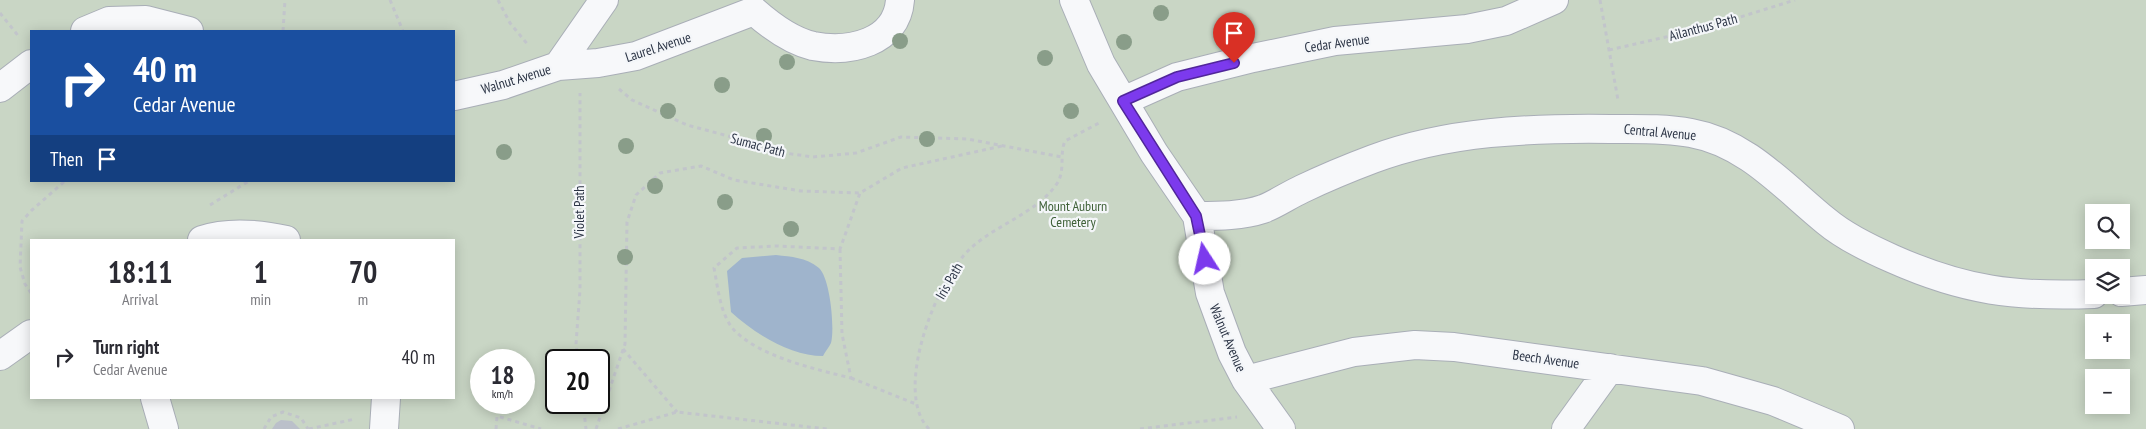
<!DOCTYPE html>
<meta charset="utf-8">
<style>
:root{--surface:#fff;--page:#f7f7f7;--text:#2b2b33;--muted:#7c7c81}
body{margin:0;font-family:"PT Sans Narrow",sans-serif;background:var(--page);color:var(--text);height:100vh;display:flex;flex-direction:column;font-size:19px;white-space:nowrap}
*{box-sizing:border-box;margin:0}
p{font-size:16px;color:var(--muted)}
.icon{flex:none;width:28px;height:28px;fill:none;stroke:currentColor;stroke-width:2;stroke-linecap:round;stroke-linejoin:round}
.map{position:relative;flex:1;overflow:hidden}
.sheet{position:absolute;left:30px;top:239px;width:425px;height:160px;display:flex;flex-direction:column;background:var(--surface);border-radius:0px;box-shadow:0 2px 12px #0003}
.sheet>*{flex:none}
.hud{position:absolute;left:30px;top:30px;width:425px;height:152px;border-radius:0px;box-shadow:0 2px 12px #0003;background:#1a4fa0;color:#fff;overflow:hidden}
.controls{position:absolute;left:2085px;top:204px;display:grid;gap:10px}
.controls a{display:grid;place-items:center;width:45px;height:45px;border-radius:0px;background:var(--surface);box-shadow:0 2px 12px #0003;font-size:25px}
.speed{position:absolute;left:470px;top:349px;display:flex;gap:10px;font-size:25px;font-weight:700;text-align:center}
.speed>*{display:grid;place-content:center;width:65px;height:65px;border-radius:50%;background:var(--surface);box-shadow:0 2px 12px #0003;line-height:1}
.speed small{font-size:12px;font-weight:400}
.speed .limit{border:2px solid #111;border-radius:8px;background:#fff;color:#111}
.pin{position:absolute;display:grid;place-items:center;width:42px;height:42px;color:#fff;margin:-51px -21px;border-radius:50% 50% 50% 0;rotate:-45deg;box-shadow:0 0 5px #0007}
.pin .icon{rotate:45deg}
.me{position:absolute;width:55px;margin:-28px;rotate:350deg;stroke-linejoin:round;filter:drop-shadow(0 0 4px #0008)}
.turn{display:flex;align-items:center;gap:18px;height:105px;padding:0 20px;font-size:22px}
.turn .icon{width:65px;height:65px;stroke-width:2.5}
.turn b{display:block;font-size:35px;line-height:42px}
.then{display:flex;align-items:center;height:48px;padding:0 20px;background:#0003;gap:10px;font-size:19px}
.eta{display:flex;justify-content:space-evenly;align-items:center;height:85px;text-align:center}
.eta b{font-size:30px;font-weight:800;line-height:35px}
ul{padding:0;list-style:none}
li{display:flex;align-items:center;gap:15px;height:65px;padding:0 20px}
li div{flex:1}
li b{display:block;font-size:19px}
li em{font-style:normal}
.map>svg:first-child{display:block}
.green{fill:#c9d6c5;fill-rule:evenodd}
.water{fill:#9fb4cc}
.building{fill:#bbc0ca}
.lines{fill:none;stroke-linecap:round;stroke-linejoin:round}
.minor-casing{stroke:#a9aeb7;stroke-width:30}
.path{stroke:#c2c5cb;stroke-width:3;stroke-dasharray:4 4;stroke-linecap:butt}
.minor{stroke:#f7f8fa;stroke-width:28}
.tree{fill:#899d89}
.route-casing{stroke:#51269a;stroke-width:12}
.route{stroke:#7c3aed;stroke-width:9}
.labels{text-anchor:middle;stroke-width:4.5;stroke-linejoin:round;paint-order:stroke}
.street-label{font-size:14px;fill:#2b3445;stroke:#f4f6f9}
.park-label{font-size:14px;fill:#3f6138;stroke:#f4f6f9}
</style>
<div class="map">
<svg width="2146" height="429" viewBox="0 0 2146 429">
<rect width="100%" height="100%" fill="#e4e7ec"/>
<path class="green" d="M0,0H2146V429H0ZM31,31H454V181H31ZM2094,212H2121V240H2094ZM31,240H454V398H31ZM2094,268H2121V295H2094ZM2094,322H2121V350H2094ZM481,360H524V402H481ZM556,360H599V402H556ZM2094,378H2121V405H2094Z"/>
<path class="water" d="M776,255C792,257 805,257 819,268C830,278 835,328 831,343C829,347 825,352 823,356C791,356 755,334 731,312L727,271L742,258Z"/>
<path class="building" d="M281,420L292,421L300,429H272L276,423Z"/>
<g class="lines">
<g class="minor-casing">
<path id="minor" d="M1074,0L1101,64L1154,153L1197,216L1210,293L1232,353L1246,380L1281,429
M754,11C771,26 791,41 813,46C849,53 897,43 900,0
M85,31L109,21L146,20L189,31
M558,66L598,63L636,56L754,11
M0,88L31,64
M454,96L503,85L558,66L604,0
M1123,101L1177,77L1253,58L1335,41L1467,29L1506,21L1554,0
M1197,216C1219,216 1242,216 1263,209C1276,204 1289,195 1302,189C1325,178 1349,168 1373,159C1448,131 1530,128 1610,129C1636,129 1665,128 1691,133C1747,143 1784,187 1826,221C1845,237 1870,249 1893,259C1965,291 2015,297 2094,294
M202,240C229,231 259,234 286,240
M2121,292L2146,290
M0,356L31,334
M1246,380L1354,352L1415,345L1454,347L1702,381L1773,401L1840,429
M155,398L164,429
M384,429L386,398
M1566,429L1610,368"/>
</g>
<path class="path" d="M390,0L403,31
M498,0L510,23L529,46
M1600,0L1618,100
M0,13L20,38
M283,31L285,0
M1609,50L1705,28L1795,0
M619,89L632,100L687,125L732,137L771,151L813,157L856,153L901,137L968,139L1062,157
M210,205L249,181
M840,249L842,334L851,378C815,369 760,357 734,330C720,314 718,288 714,268L737,248L777,246L840,249L860,193
M31,293L25,284L20,267L22,221L32,210L65,181
M623,349L677,412
M578,360L576,344L580,290V93
M851,378L916,404
M583,402L586,429
M264,429L271,417L283,412L301,418L308,429
M309,429L355,419
M496,429L497,416L541,429
M596,429L625,344L627,222L636,195L660,173L701,166L734,180L801,191L860,193L902,168L1002,146
M618,429L677,412L827,429
M929,429C892,392 937,278 971,248C996,225 1036,213 1056,185C1066,172 1059,154 1065,141L1101,122
M1140,429L1237,417"/>
<use href="#minor" class="minor"/>
</g>
<g class="tree">
<circle cx="1161" cy="13" r="8"/>
<circle cx="900" cy="41" r="8"/>
<circle cx="1124" cy="42" r="8"/>
<circle cx="1045" cy="58" r="8"/>
<circle cx="787" cy="62" r="8"/>
<circle cx="722" cy="85" r="8"/>
<circle cx="668" cy="111" r="8"/>
<circle cx="1071" cy="111" r="8"/>
<circle cx="764" cy="136" r="8"/>
<circle cx="927" cy="139" r="8"/>
<circle cx="626" cy="146" r="8"/>
<circle cx="504" cy="152" r="8"/>
<circle cx="655" cy="186" r="8"/>
<circle cx="725" cy="202" r="8"/>
<circle cx="791" cy="229" r="8"/>
<circle cx="625" cy="257" r="8"/>
</g>
<g class="lines">
<g class="route-casing">
<path id="route" d="M1205,259L1196,216L1123,101L1177,77L1234,63"/>
</g>
<use href="#route" class="route"/>
</g>
<g class="labels">
<g class="street-label">
<text transform="translate(1703 27) rotate(-15)" y="5">Ailanthus Path</text>
<text transform="translate(1337 43) rotate(-8)" y="5">Cedar Avenue</text>
<text transform="translate(658 47) rotate(-18)" y="5">Laurel Avenue</text>
<text transform="translate(516 79) rotate(-17)" y="5">Walnut Avenue</text>
<text transform="translate(1660 132) rotate(5)" y="5">Central Avenue</text>
<text transform="translate(758 145) rotate(15)" y="5">Sumac Path</text>
<text transform="translate(579 212) rotate(-90)" y="5">Violet Path</text>
<text transform="translate(949 281) rotate(-60)" y="5">Iris Path</text>
<text transform="translate(1228 338) rotate(67)" y="5">Walnut Avenue</text>
<text transform="translate(1546 359) rotate(8)" y="5">Beech Avenue</text>
</g>
<g class="park-label">
<text x="1073" y="211">Mount Auburn<tspan x="1073" dy="16">Cemetery</tspan></text>
</g>
</g>
</svg>
<div class="controls">
<a><svg class="icon" aria-label="search" viewBox="0 0 24 24"><circle cx="10" cy="10" r="6"/><path d="M15 15l6 6"/></svg></a>
<a><svg class="icon" aria-label="layers" viewBox="0 0 24 24"><path d="M12 4l9 5-9 5-9-5zM3 14l9 5 9-5"/></svg></a>
<a>+</a>
<a>−</a>
</div>
<div class="speed"><div>18<small>km/h</small></div><div class="limit">20</div></div>
<div class="pin" style="left:1234px;top:63px;background:#d93025"><svg class="icon" aria-label="arrive" viewBox="0 0 24 24"><path d="M6 21V4h12l-3 4 3 4H6"/></svg></div>
<svg class="me" style="left:1205px;top:259px" viewBox="-20 -20 40 40"><circle r="19" fill="#fff"/><path d="M0-13L10 11 0 6-10 11z" fill="#7c3aed"/></svg>
<div class="hud">
<div class="turn"><svg class="icon" aria-label="right" viewBox="0 0 24 24"><path d="M7 20v-9h11M14 6l5 5-5 5"/></svg><div><b>40 m</b>Cedar Avenue</div></div>
<div class="then">Then<svg class="icon" aria-label="arrive" viewBox="0 0 24 24"><path d="M6 21V4h12l-3 4 3 4H6"/></svg></div>
</div>
<section class="sheet">
<div class="eta">
<div><b>18:11</b><p>Arrival</p></div>
<div><b>1</b><p>min</p></div>
<div><b>70</b><p>m</p></div>
</div>
<ul>
<li><svg class="icon" aria-label="right" viewBox="0 0 24 24"><path d="M7 20v-9h11M14 6l5 5-5 5"/></svg><div><b>Turn right</b><p>Cedar Avenue</p></div><em>40 m</em></li>
</ul>
</section>
</div>
